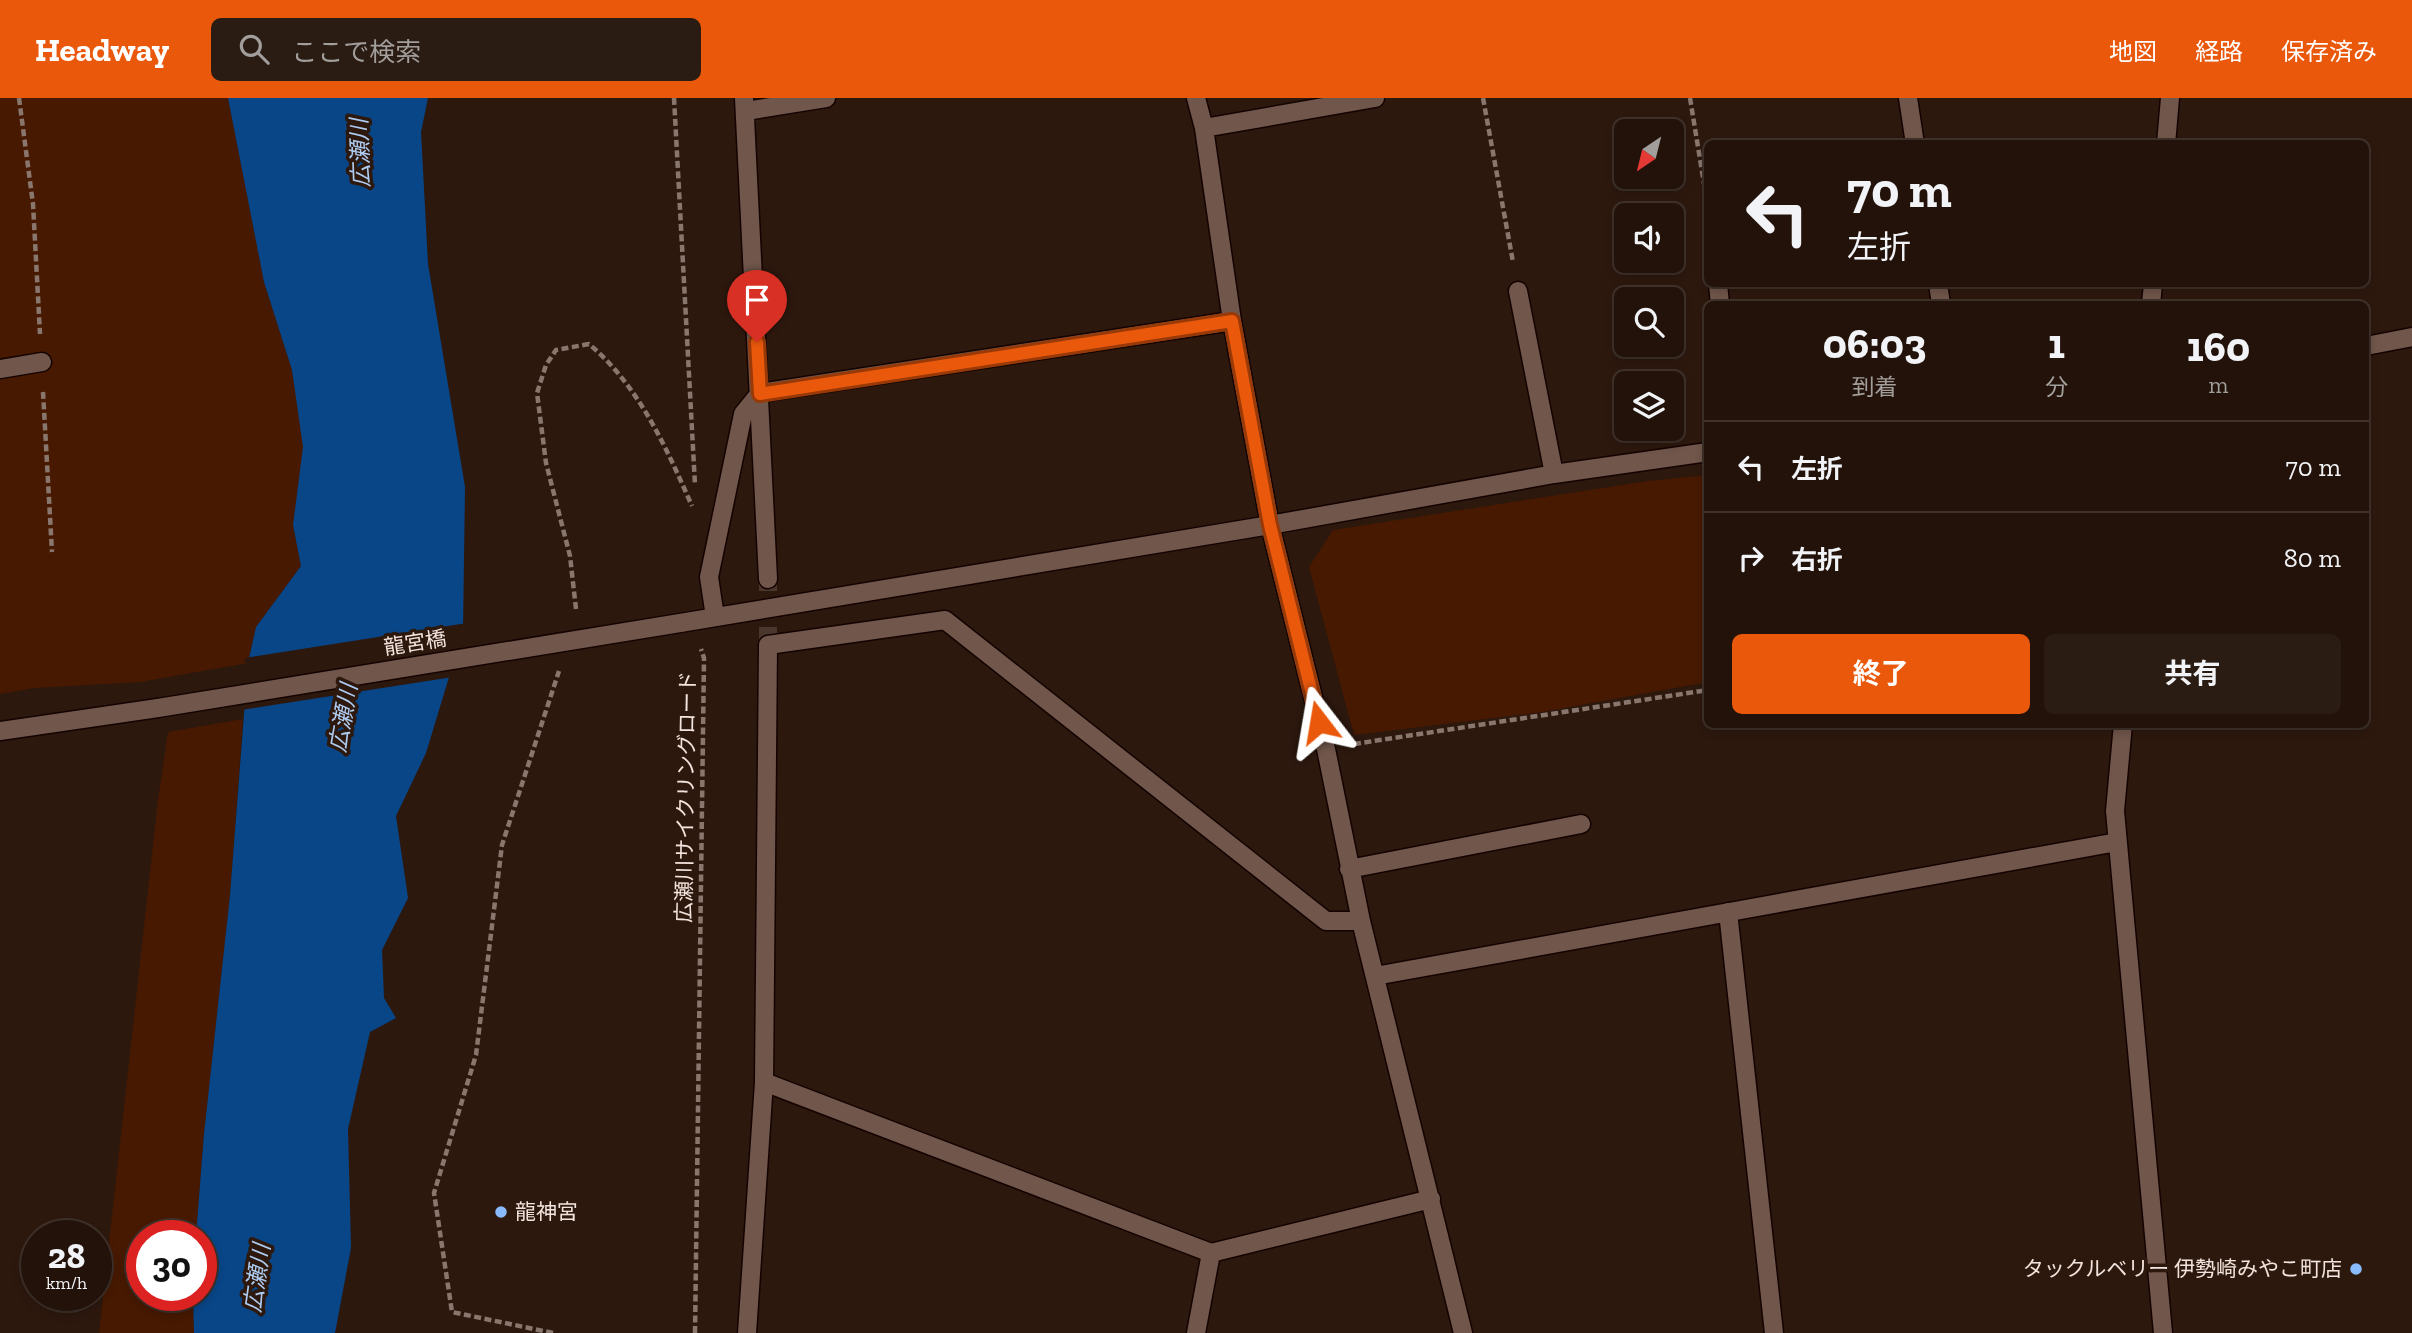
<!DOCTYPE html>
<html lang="ja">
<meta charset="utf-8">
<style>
:root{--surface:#22120a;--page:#2a1b13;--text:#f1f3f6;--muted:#a29e9c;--line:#3f322b;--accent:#ea580c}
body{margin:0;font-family:"Zilla Slab","Noto Sans JP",serif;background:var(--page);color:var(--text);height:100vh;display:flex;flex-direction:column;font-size:26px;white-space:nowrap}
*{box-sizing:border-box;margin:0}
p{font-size:23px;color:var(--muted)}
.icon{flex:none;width:38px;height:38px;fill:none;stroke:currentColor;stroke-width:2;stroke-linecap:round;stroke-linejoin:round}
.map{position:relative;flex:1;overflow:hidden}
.sheet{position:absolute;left:1704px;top:203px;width:665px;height:427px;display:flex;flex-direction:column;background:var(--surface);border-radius:10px;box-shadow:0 4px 10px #0003,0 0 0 2px var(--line)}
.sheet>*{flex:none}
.hud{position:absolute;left:1704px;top:42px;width:665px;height:147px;border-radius:10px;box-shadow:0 4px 10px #0003,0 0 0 2px var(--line);background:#22120a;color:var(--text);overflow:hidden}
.needle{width:46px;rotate:215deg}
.tools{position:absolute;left:1614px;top:21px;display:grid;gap:14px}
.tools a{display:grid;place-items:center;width:70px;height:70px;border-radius:10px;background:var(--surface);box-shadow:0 4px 10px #0003,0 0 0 2px var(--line);font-size:35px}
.speed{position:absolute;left:21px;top:1122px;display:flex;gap:14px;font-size:35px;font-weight:700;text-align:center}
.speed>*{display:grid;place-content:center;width:91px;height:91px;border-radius:50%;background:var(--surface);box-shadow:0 4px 10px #0003,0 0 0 2px var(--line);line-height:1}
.speed small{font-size:18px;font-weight:400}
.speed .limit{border:10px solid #d22;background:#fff;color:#111}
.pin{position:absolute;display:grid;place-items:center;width:60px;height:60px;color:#fff;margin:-72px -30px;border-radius:50% 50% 50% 0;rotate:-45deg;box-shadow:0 0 7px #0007}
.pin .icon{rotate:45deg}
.me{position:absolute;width:77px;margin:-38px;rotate:346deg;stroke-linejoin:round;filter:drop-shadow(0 0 5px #0008)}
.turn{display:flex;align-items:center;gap:24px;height:147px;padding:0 28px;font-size:32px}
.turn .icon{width:91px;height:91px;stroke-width:2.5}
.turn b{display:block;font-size:49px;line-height:60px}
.eta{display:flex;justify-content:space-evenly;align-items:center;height:119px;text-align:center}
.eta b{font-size:42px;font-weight:700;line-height:49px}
.action{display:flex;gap:14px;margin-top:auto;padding:14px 28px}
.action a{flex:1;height:80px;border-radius:10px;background:var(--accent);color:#fff;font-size:28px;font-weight:700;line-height:80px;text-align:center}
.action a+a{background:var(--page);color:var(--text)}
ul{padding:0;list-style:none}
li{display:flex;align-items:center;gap:21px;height:91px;padding:0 28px;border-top:2px solid var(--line)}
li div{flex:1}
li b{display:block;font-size:26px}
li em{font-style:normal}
header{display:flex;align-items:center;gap:42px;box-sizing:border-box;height:98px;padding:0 35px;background:var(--accent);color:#fff}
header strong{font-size:33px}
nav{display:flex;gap:38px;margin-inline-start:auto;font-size:24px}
.search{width:490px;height:63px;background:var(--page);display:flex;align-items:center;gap:18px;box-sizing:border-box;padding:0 24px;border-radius:10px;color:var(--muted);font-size:26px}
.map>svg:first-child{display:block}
.green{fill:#471900}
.water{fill:#094688}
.pier{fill:#2d180e}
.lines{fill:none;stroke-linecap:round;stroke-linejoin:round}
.minor-tunnel{stroke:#4b362d;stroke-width:18;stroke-dasharray:18 9;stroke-linecap:butt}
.minor-casing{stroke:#140300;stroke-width:21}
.path{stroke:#89776e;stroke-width:4.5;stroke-dasharray:7 3.5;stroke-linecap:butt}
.minor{stroke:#70564b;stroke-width:18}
.minor-bridge-casing{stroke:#140300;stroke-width:21;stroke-linecap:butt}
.minor-bridge{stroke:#70564b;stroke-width:18}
.route-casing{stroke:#983908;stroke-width:18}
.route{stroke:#ea580c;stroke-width:12}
.poi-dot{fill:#88bafc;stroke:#2d180e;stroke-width:2.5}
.labels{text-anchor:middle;stroke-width:7;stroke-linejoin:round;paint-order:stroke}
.street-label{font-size:21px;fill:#f2e3dc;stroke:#2d180e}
.poi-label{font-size:21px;fill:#f2e3dc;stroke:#2d180e;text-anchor:start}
.water-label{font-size:23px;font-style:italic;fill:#aeccf1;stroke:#2d180e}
</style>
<header>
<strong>Headway</strong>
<div class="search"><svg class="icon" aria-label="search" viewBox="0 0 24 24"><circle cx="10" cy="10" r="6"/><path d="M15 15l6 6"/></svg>ここで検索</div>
<nav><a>地図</a><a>経路</a><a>保存済み</a></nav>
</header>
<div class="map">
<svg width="2412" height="1235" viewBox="0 0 2412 1235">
<rect width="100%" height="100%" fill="#2d180e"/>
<path class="green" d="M0,0H228L264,184L292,272L304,349L293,427L301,468L256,529L248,565L140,584L34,590L0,596Z
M1708,377V584L1542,614L1354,637L1309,469L1333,432L1648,383Z
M243,621L230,797L204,1036L196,1137L142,1138V1197H193L194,1235H99L158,702L168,634Z"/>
<path class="water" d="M228,0H428L421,34L428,166L465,389L463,533L426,655L396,718L408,800L382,852L384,900L396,920L370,934L348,1031L351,1150L335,1235H194L193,1197H201V1138L196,1137L204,1036L230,797L248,565L256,529L301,468L293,427L303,349L292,272L264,184Z"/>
<path class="pier" d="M467,525L466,534L453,579L241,612L245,560Z"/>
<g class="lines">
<path class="minor-tunnel" d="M768,547V481"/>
<g class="minor-casing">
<path id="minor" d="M744,0L768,481
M1196,0L1204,30L1232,223L1270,427L1326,651L1361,823L1463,1235
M1908,0L1915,46
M746,13L826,0
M1204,30L1375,0
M2166,46L2170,0
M1718,186L1720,206
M1938,186L1941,206
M1518,193L1554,376
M2151,206L2153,186
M2366,248L2412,239
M0,271L42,264
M715,519L709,479L743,316L760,295L1232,223
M680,525L1270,427L1554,376L1708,354
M2123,626L2115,713L2163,1235
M0,633L158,610
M1349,771L1581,726
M1728,814L1774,1235
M1375,878L2117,744
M764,984L1211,1155L1431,1101
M747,1235L764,984L768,547L945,522L1326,823H1361
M1196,1235L1211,1155"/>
</g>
<path class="path" d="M19,0L33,106L40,236
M674,0L695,387
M1483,0L1513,164
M1690,0L1708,110
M43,294L52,454
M576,511L570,458L546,365L537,295L546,267L556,252L589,246C639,288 666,349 692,408
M1354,646L1708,592
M553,1235L452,1214L434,1095L476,957L502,747L559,573
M695,1235L704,560L701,551"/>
<use href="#minor" class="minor"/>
<g class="minor-bridge-casing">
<path id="minor-bridge" d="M158,610L680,525"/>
</g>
<use href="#minor-bridge" class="minor-bridge"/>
</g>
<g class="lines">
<g class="route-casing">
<path id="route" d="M757,244L760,296L1232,223L1270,427L1319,624"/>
</g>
<use href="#route" class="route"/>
</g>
<g class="poi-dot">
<circle cx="501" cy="1114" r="7"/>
<circle cx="2356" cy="1171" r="7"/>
</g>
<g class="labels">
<g class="street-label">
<text transform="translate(415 545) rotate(-9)" y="7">龍宮橋</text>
<text transform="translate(686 699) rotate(-89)" y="7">広瀬川サイクリングロード</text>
</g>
<g class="poi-label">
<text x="515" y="1121">龍神宮</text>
<text x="2342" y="1178" text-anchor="end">タックルベリー 伊勢崎みやこ町店</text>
</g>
<g class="water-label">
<text transform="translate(360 55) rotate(-92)" y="8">広瀬川</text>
<text transform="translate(343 620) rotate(-80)" y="8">広瀬川</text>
<text transform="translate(257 1180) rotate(-82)" y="8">広瀬川</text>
</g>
</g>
</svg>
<div class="tools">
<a><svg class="needle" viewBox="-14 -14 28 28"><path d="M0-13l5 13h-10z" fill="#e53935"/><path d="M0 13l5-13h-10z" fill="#a29e9c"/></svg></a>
<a><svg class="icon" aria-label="sound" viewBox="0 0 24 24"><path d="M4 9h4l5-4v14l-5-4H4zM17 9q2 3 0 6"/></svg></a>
<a><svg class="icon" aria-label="search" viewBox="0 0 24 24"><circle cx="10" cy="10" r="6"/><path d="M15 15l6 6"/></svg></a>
<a><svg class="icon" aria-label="layers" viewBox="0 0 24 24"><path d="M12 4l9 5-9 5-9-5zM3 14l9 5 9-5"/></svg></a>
</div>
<div class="speed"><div>28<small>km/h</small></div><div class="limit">30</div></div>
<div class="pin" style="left:757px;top:244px;background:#d93025"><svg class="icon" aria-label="arrive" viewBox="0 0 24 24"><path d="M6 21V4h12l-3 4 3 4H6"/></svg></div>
<svg class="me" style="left:1319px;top:624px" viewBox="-20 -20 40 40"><path d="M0-17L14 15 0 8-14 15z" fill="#ea580c" stroke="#fff" stroke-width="4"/></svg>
<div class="hud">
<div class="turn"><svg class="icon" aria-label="left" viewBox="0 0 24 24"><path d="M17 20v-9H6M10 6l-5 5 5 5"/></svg><div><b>70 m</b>左折</div></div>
</div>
<section class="sheet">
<div class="eta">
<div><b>06:03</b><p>到着</p></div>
<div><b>1</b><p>分</p></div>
<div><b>160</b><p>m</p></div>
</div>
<ul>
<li><svg class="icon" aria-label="left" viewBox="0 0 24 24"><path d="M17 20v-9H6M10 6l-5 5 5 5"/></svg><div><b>左折</b></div><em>70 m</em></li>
<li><svg class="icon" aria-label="right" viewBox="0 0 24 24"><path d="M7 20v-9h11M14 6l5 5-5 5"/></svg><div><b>右折</b></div><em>80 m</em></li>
</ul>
<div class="action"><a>終了</a><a>共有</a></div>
</section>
</div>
